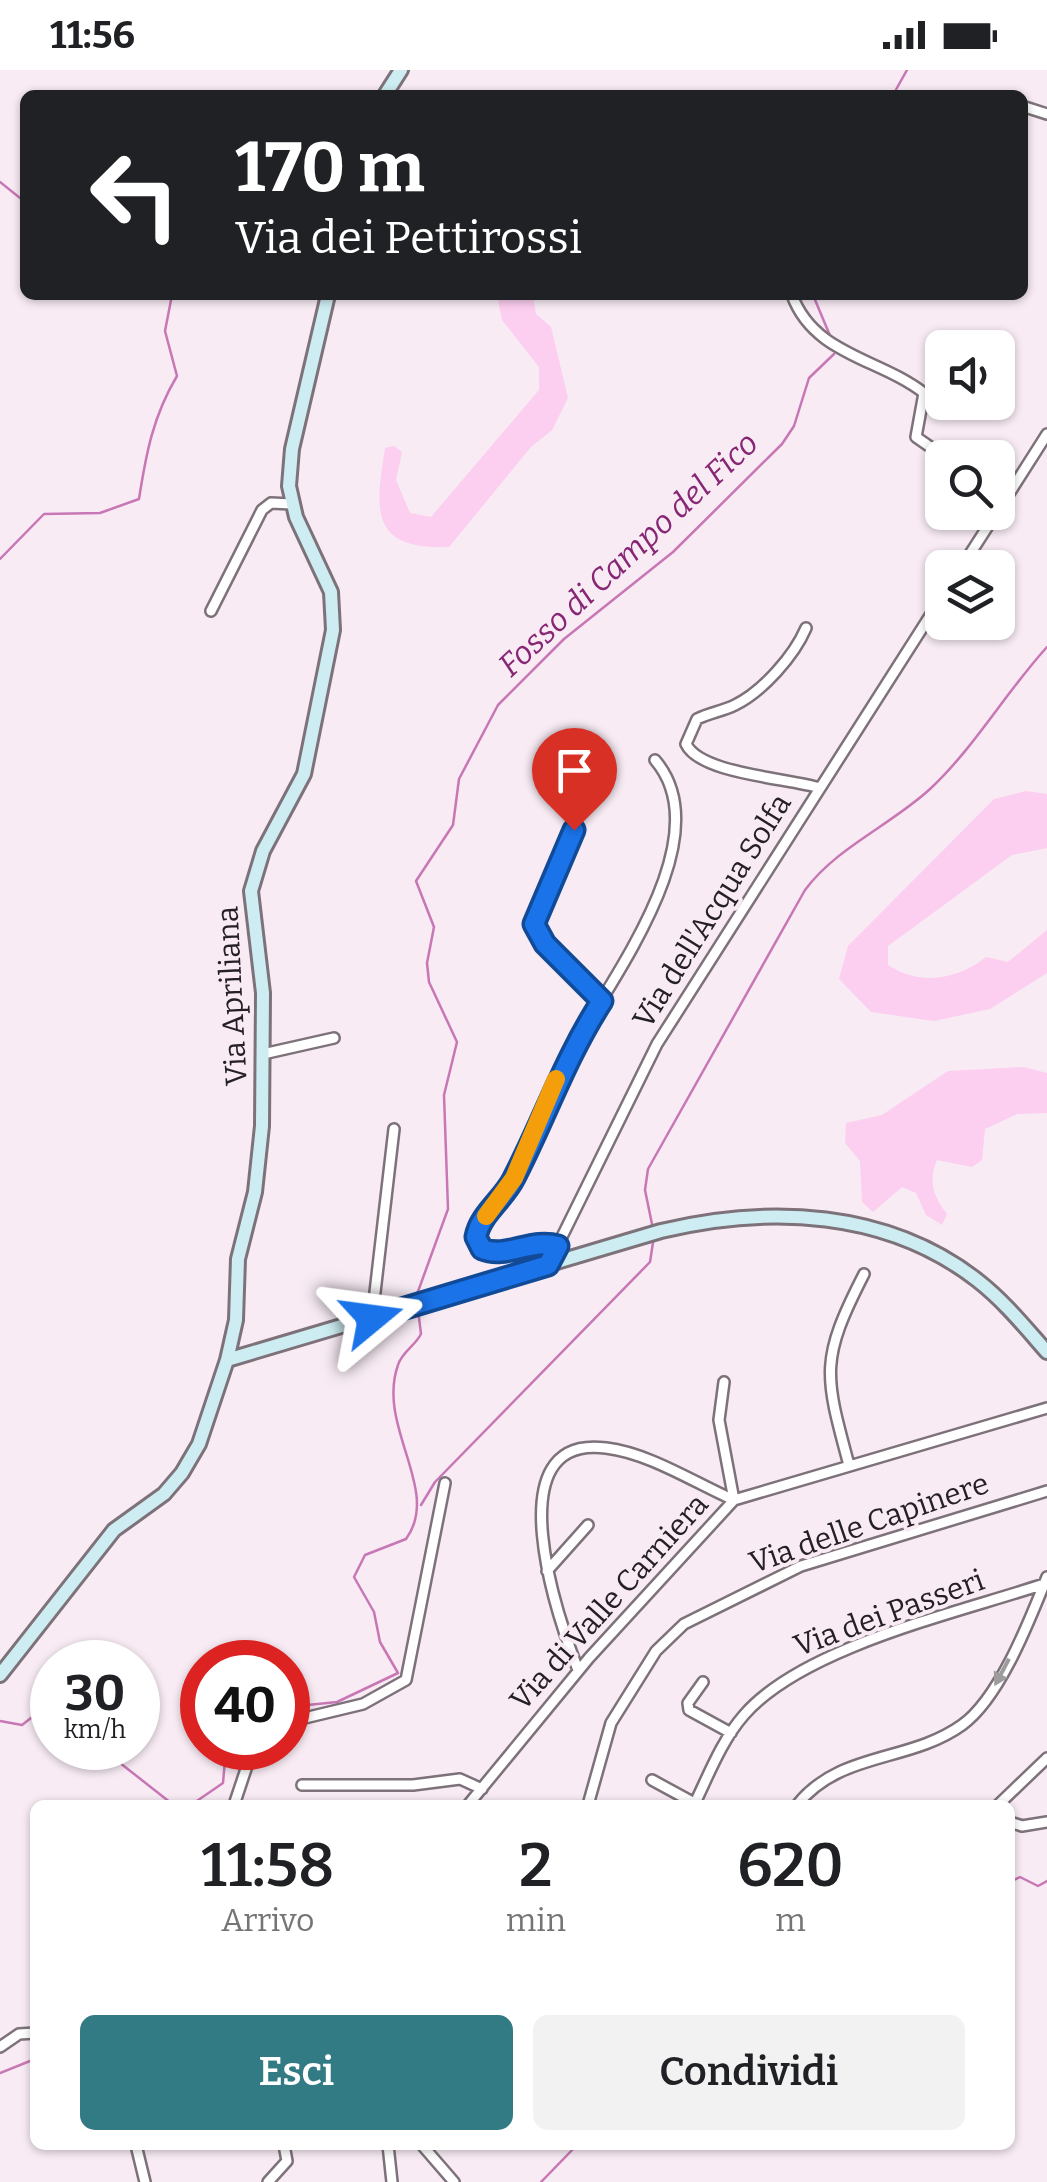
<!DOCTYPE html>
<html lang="it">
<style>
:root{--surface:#fff;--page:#f2f2f2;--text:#202124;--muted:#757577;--accent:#327a84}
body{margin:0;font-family:Bitter,serif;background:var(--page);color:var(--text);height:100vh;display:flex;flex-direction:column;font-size:38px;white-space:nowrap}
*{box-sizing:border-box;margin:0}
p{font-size:32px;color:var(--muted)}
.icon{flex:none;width:55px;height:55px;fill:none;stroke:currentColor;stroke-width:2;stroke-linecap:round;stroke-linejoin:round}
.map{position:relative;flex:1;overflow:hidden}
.sheet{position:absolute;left:30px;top:1730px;width:985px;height:350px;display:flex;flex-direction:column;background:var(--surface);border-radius:15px;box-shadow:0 2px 8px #0004}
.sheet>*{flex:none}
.hud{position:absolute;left:20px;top:20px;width:1008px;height:210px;border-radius:15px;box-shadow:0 2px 8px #0004;background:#202124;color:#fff;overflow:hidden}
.buttons{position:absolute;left:925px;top:260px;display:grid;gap:20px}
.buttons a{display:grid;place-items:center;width:90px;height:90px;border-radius:15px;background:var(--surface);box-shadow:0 2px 8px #0004;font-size:50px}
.speed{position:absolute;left:30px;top:1570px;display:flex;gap:20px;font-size:50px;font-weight:700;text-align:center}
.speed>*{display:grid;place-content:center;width:130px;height:130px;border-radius:50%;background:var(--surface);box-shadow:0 2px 8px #0004;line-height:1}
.speed small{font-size:25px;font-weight:400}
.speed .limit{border:15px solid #d22;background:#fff;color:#111}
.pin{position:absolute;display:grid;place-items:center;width:85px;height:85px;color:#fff;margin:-102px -42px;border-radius:50% 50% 50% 0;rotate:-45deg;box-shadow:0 0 10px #0007}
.pin .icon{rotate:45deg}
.me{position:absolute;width:110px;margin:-55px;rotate:74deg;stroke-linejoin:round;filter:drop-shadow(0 0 8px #0008)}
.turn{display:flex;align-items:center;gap:35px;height:210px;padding:0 50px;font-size:45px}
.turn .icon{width:130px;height:130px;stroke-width:2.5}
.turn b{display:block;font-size:70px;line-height:85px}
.eta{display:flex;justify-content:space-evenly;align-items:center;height:170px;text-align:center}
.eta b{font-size:60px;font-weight:600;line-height:70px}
.button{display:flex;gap:20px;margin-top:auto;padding:20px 50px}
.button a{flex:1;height:115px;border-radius:15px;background:var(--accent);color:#fff;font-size:40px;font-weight:600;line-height:115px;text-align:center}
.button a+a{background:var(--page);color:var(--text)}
.status{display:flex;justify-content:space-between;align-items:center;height:70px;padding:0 50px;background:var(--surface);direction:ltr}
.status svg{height:28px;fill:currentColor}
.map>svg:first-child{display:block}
.green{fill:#fccef0}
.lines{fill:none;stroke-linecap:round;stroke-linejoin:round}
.stream{stroke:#c877b5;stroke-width:2.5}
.street-casing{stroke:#7e727a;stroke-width:14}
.secondary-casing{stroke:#7e727a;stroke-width:18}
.street{stroke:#fff;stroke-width:9}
.secondary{stroke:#cdedf2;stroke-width:12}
.oneway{fill:#9d9b9c}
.route-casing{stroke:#114b97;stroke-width:25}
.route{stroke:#1a73e8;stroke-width:18}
.slow{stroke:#f59e0b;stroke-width:18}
.labels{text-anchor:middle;stroke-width:8;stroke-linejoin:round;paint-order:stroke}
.street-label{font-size:30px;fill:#252024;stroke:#f8ebf4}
.water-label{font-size:32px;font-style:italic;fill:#862675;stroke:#f8ebf4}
</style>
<div class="status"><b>11:56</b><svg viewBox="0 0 49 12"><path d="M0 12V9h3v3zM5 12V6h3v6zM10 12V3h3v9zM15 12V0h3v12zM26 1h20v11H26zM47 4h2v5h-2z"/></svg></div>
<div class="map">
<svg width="1047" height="2112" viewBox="0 0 1047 2112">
<rect width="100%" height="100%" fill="#f8ebf4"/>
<path class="green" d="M497,225H533L536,244L551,257L568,328L552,360L531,377L449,477C370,480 375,441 385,378L394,376L402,382L396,410L410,443L431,447L539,320V297L502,250Z
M1026,721L1047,724V778L1012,785L888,876V895C920,916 957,910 986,887L1008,892L1047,860V903L990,939L934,951L871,942L839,909L848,876L994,729Z
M1023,997L1047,1003V1043L1017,1044L985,1059L982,1090L972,1097L937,1090C928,1111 933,1126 947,1144L942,1155L926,1145L916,1123L902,1117L873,1142L862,1132L860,1091L845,1073L846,1053L882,1045L948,1001Z"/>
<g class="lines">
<path class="stream" d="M893,25L907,0
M0,112L25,132
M813,225L831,268
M0,489L44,444L100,443L139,429C146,384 153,346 177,306L165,261L172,225
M653,1159L645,1120L648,1099L805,820C837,777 891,755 930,719C974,678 1006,622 1047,577
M416,1227L448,1139L444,1025L457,972L429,912L427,893L434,857L416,811L453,755L459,709L498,635L564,569L673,482L782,374L794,356L809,308L834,284
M421,1435L435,1412L650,1192L654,1166
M288,1637L337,1632L398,1603L380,1572L374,1542L354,1507L365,1485L406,1469C442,1420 376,1357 398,1295C402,1282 415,1276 421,1264L418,1240
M0,1651L22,1655L45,1637L52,1640
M101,1678L171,1733
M191,1735L223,1713L226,1678
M1010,1812L1020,1807L1038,1816L1047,1811
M0,2003L35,1989
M541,2112L577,2075"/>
<g class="street-casing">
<path id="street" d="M1022,36L1047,44
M792,225C814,285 879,288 924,323L916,367L946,388
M998,441L1047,364
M961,498L997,442
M211,541L262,440L271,433L292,434
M806,558C794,586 763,621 735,635C723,641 709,643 697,649L686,674C700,704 788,708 820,718
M578,696L574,760L534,850L542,871L602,931
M263,984L334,968
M557,1175C531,1168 504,1192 479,1176L476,1164C482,1145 501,1132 511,1114C534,1075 545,1028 567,988C605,916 723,769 655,690
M548,1195L657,974L942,527
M372,1248L394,1059
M724,1312L719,1350L734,1430
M849,1395C824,1303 820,1290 864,1204
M547,1501L588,1455
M578,1600C559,1551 493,1363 606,1378C649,1383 695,1413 734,1430
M703,1612L688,1633L689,1640L731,1663
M288,1652L363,1634L406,1610L445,1413
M652,1710L696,1734
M302,1715H413L460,1709L482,1719
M695,1733C709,1704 722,1670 744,1645C803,1577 957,1543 1044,1514
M234,1735L253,1678
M468,1735L589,1588L734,1430L1047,1338
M588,1735L611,1653L656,1581L684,1554L801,1496L1047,1421
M797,1735C840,1681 909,1693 962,1655C1000,1628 1030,1549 1047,1507
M998,1735L1047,1688
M1010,1752L1022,1756L1047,1752
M0,1977L19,1964L35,1963
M136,2075L145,2112
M388,2075L392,2112
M422,2075L454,2112
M268,2112L287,2091L284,2075"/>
</g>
<g class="secondary-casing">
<path id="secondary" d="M385,25L401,0
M227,1290L236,1250L238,1189L255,1122L262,1056L263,923L251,821L263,781L304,704L333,560L331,522L296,447L289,416L292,379L328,225
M0,1605L114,1460L164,1424L182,1403L199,1374L227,1290L661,1161C769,1135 887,1140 977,1210C1004,1231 1025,1257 1047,1282"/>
</g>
<use href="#street" class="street"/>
<use href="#secondary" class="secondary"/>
</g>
<defs><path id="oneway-solid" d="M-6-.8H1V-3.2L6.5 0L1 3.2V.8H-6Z" transform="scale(2.5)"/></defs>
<use class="oneway" href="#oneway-solid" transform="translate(1002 1602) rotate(118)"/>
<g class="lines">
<g class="route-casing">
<path id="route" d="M372,1248L548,1195L558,1176C531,1168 507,1189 482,1179L476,1167C480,1144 504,1129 514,1108C545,1048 565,988 602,931L545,874L534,854L574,760"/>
</g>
<use href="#route" class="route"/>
<path class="slow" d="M486,1146L514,1108L556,1009"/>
</g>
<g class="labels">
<g class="street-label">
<text transform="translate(712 841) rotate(-58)" y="10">Via dell'Acqua Solfa</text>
<text transform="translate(232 926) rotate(-93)" y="10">Via Apriliana</text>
<text transform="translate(869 1453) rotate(-19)" y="10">Via delle Capinere</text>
<text transform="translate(609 1532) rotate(-48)" y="10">Via di Valle Carniera</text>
<text transform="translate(889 1543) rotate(-20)" y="10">Via dei Passeri</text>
</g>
<g class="water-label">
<text transform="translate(628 484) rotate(-43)" y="11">Fosso di Campo del Fico</text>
</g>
</g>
</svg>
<div class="buttons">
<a><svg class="icon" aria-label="sound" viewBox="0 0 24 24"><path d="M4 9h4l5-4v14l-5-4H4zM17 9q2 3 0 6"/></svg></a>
<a><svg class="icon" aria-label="search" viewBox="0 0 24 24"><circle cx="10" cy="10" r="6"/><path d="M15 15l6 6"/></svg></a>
<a><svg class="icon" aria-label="layers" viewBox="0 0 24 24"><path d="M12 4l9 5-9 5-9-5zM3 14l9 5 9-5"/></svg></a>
</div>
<div class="speed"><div>30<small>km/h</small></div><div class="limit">40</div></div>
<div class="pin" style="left:574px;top:760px;background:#d93025"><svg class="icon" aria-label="arrive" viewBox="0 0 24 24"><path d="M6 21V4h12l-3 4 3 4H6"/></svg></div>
<svg class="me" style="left:372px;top:1248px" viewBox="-20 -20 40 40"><path d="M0-17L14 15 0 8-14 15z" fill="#1a73e8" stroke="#fff" stroke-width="4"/></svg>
<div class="hud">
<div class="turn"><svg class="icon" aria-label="left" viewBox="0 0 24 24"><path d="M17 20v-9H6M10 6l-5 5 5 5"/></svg><div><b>170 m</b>Via dei Pettirossi</div></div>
</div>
<section class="sheet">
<div class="eta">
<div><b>11:58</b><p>Arrivo</p></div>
<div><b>2</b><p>min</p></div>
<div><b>620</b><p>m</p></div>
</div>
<div class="button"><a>Esci</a><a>Condividi</a></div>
</section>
</div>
